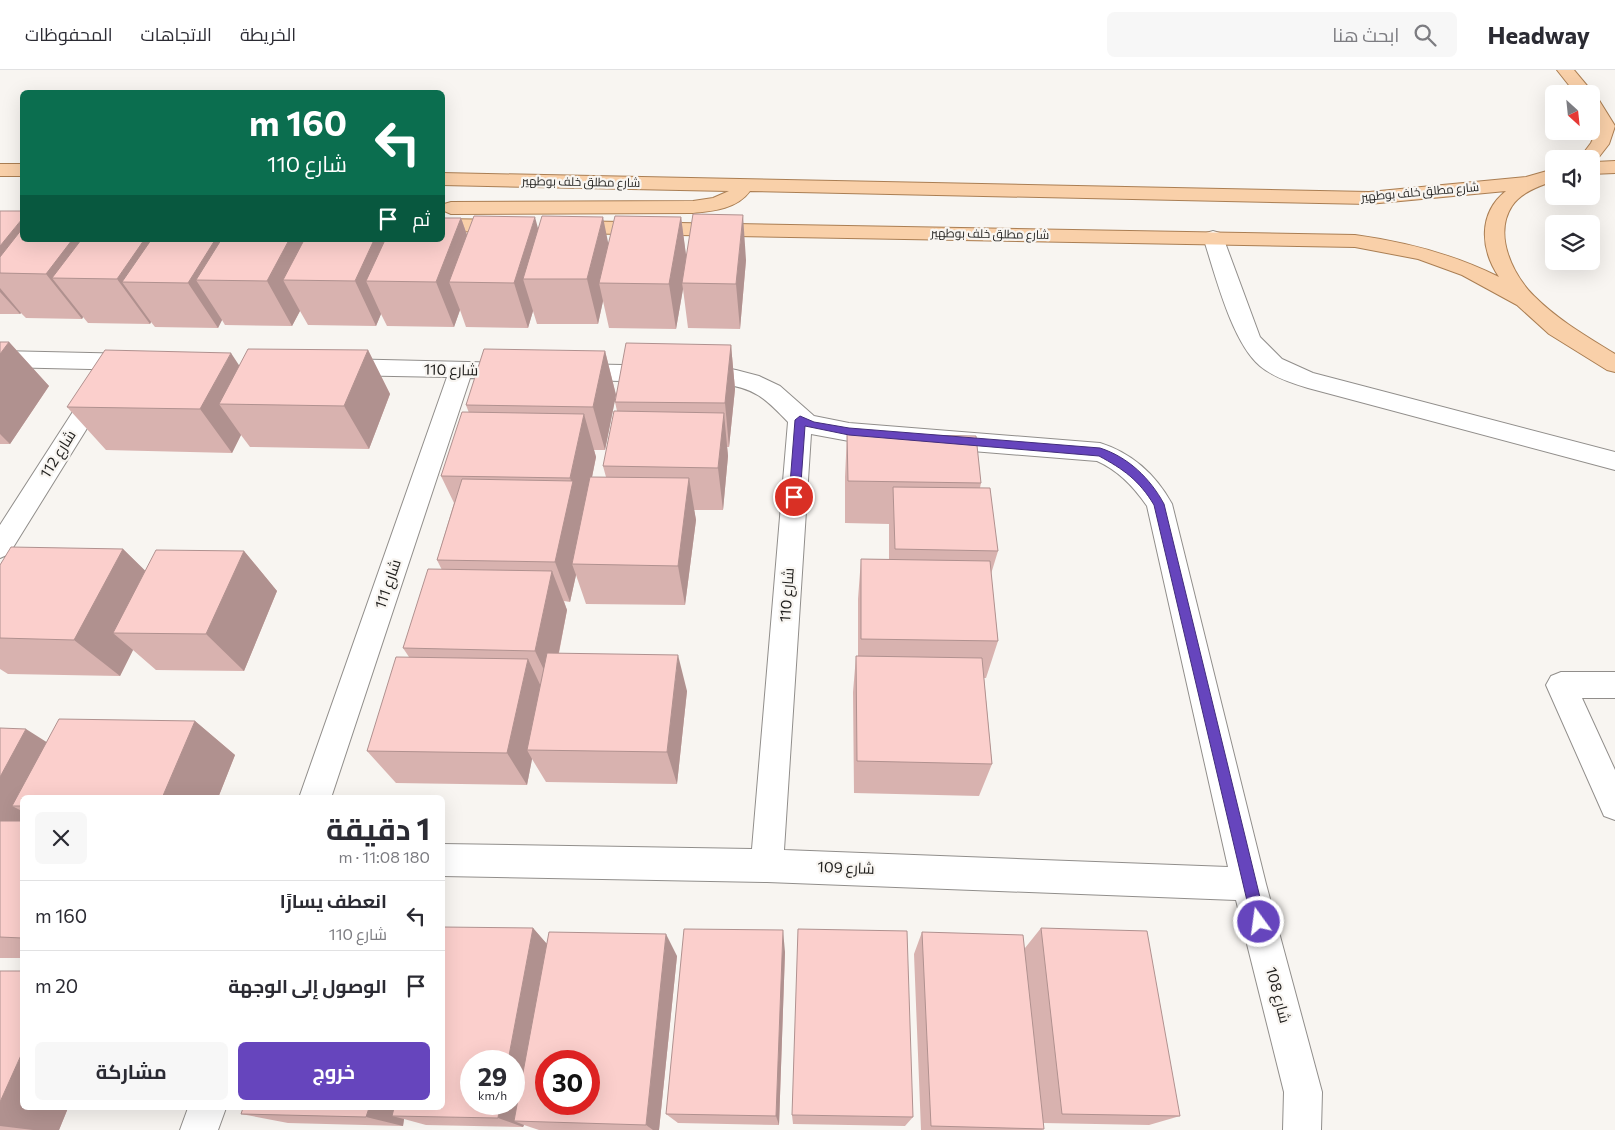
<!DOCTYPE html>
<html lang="ar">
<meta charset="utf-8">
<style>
:root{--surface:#fff;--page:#f7f7f7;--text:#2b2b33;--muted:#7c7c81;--line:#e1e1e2;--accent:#6645bd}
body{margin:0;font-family:Commissioner,Cairo,sans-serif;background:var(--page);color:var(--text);direction:rtl;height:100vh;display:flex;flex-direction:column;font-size:19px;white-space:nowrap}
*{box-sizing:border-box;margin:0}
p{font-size:16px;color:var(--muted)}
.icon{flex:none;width:28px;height:28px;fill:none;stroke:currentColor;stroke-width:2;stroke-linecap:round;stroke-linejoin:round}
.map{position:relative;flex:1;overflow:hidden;direction:ltr}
.drawer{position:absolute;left:20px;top:725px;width:425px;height:315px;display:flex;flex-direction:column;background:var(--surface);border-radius:8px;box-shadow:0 5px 20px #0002;direction:rtl}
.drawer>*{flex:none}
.guide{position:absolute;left:20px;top:20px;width:425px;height:152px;border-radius:8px;box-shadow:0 5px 20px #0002;direction:rtl;background:#0b6e4f;color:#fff;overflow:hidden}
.needle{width:32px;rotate:153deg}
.tools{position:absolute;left:1545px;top:15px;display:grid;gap:10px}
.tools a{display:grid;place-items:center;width:55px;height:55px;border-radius:8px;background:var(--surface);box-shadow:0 5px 20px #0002;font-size:25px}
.speed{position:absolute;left:460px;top:980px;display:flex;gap:10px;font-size:25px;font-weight:700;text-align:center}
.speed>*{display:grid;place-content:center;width:65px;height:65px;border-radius:50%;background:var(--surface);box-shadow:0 5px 20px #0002;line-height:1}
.speed small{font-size:12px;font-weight:400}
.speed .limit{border:8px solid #d22;background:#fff;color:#111}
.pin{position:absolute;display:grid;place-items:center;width:42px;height:42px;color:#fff;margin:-21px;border:2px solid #fff;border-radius:50%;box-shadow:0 1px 5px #0007}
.me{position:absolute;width:55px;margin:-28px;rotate:346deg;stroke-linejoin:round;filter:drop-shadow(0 0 4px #0008)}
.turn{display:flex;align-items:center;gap:18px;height:105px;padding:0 15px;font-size:22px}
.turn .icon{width:65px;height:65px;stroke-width:2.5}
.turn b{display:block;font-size:35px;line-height:42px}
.then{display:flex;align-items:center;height:48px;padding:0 15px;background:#0003;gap:10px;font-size:19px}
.round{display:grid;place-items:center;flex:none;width:52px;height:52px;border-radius:8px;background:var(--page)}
.head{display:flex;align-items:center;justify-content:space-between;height:85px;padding:0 15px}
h1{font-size:30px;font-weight:700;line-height:38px}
.action{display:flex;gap:10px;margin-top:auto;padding:10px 15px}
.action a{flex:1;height:58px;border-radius:8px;background:var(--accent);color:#fff;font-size:20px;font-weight:700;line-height:58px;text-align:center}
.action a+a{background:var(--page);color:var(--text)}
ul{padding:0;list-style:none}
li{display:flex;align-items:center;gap:15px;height:70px;padding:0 15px;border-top:1px solid var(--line)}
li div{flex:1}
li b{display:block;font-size:19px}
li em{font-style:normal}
header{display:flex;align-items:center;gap:30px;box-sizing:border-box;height:70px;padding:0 25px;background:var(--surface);border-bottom:1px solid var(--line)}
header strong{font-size:24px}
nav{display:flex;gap:28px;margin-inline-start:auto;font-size:18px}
.search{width:350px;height:45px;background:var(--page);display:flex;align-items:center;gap:12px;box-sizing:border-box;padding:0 18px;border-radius:8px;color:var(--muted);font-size:19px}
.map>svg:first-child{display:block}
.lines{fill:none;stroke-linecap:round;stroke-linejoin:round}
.minor-casing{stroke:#918e8b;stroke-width:2}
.major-casing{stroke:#aa7e53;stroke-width:2}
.minor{fill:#fff;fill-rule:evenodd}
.major{fill:#f9d0a9;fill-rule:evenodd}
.wall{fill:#d8b2af}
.shaded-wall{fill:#b0918f}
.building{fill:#fbcfcc;stroke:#b0918f;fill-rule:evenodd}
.route{fill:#6645bd;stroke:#422d7b}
.labels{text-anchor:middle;stroke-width:4.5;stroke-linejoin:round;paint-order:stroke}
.far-street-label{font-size:12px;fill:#1f1e1c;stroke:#f8f5f1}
.street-label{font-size:15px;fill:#1f1e1c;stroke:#f8f5f1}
</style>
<header>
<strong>Headway</strong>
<div class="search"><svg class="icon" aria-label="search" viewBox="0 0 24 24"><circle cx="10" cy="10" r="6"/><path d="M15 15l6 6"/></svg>ابحث هنا</div>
<nav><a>الخريطة</a><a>الاتجاهات</a><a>المحفوظات</a></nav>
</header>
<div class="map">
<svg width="1615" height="1060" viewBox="0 0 1615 1060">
<rect width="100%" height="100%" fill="#f8f5f1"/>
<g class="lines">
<g class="minor-casing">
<path id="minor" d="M1213,161L1220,163L1223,167L1260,267L1282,289L1313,303L1615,382V400L1308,318C1291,313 1273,307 1260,296C1231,271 1215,203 1203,167L1206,163Z
M0,281L135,284L143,286L146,292L143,298L135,300L0,297Z
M341,289L515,293L523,295L526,301L523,307L515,309L470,308L331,728H299L447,307L341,305L333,303L330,297L333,291Z
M573,294L720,297L736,300L759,306L780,316L814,346L849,353L1100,373C1132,383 1156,405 1172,434L1266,814L1322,1022L1321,1060H1283L1284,1022L1236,830L767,812L442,806V774L752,779L788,352C764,327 756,319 720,313L573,310L565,308L562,302L565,296ZM811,364L849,371L1097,391C1118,400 1134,417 1147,436L1228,797L784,780Z
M100,310L108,312L112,318L9,484L0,488V455L92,312Z
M1561,602H1615V628H1582L1615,700V750L1604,746L1546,615L1551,606Z
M188,1038H226L218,1060H180Z"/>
</g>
<g class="major-casing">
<path id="major" d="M1557,0H1574L1594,24L1592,26L1597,27L1615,56L1609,74L1595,92L1615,91V103L1591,104V89H1579L1591,73L1598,58L1591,46V24H1576Z
M0,94H22V106H0Z
M1554,99V111C1539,116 1520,123 1512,136C1493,165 1513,205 1534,226C1558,250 1586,266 1615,284V302L1607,300L1549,264L1517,235L1462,205L1418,189L1355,177L566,163L559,161L556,157L559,153L566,151L1355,165C1406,172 1453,184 1499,207C1480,179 1478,143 1506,121L1369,134L750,121C737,139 713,141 693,143L451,144L442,140L444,134L451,132L693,131L713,128L729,121L442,115V103L1369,122L1526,107Z
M442,149L508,150L515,152L518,156L515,160L508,162L442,161Z"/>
</g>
<use href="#minor" class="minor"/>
<use href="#major" class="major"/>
</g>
<path class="wall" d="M0,141L22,170H442L461,148L467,165L538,159L608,175L681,147L686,187L746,190L740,259L688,258L683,219L676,259L609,258L603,231L598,254H537L533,241L528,258L466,257L460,240L454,257L387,256L381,244L376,256L308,255L300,241L292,256L225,255L222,250L218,258L155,257L151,252L150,254L88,253L83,247L82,249L26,248L21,243L20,244H0Z
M0,272H9L49,316L10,374H0Z
M731,275L735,319L729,377H727L728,386L723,440H694L696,450L685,535L586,534L576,505L570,532L564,531L567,540L559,583L687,621L677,714L546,712L532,689L527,715L396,713L367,681L409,587L403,578L442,500L437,490L454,433L441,406L469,343L466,335L605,281L616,325L605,380H594L596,387L592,407H606L603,396L617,341L615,332Z
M368,280L390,324L369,379L250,377L241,365L232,383L106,380L67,337L239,296Z
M847,364L981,413L980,418L998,481L991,504L998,571L986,608H984L992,694L979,726L854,723L853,622L856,586H858V529L861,489H889V454L845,453V407Z
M123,479L145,501L244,481L277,521L244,601L156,600L133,580L120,606L8,604L0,599V495Z
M195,651L235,685L218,728H22V888H0V658L46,672Z
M533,858L546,873L677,886L659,1060H539L524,1055L523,1057L426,1055L404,1049L403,1056L288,1053L241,1044Z
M1041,858L1180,1046L1149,1055L1043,1053L1044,1059L1042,1060H921L914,884L922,862L1025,878Z
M785,882L779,1055L678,1053L666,1044Z
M0,901L22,1038H68L59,1060H0Z
M792,1045L913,1047L905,1056L793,1054Z"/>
<path class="shaded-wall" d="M743,145L746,190L740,259L736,214Z
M535,147L547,192L523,209L533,241L528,258L514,213Z
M603,147L612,192L599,213L603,231L598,254L587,209Z
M681,147L687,192L682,213L683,219L676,259L669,214Z
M461,148L477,193L449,212L460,240L454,257L436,212Z
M22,149V170H118L52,208L83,247L82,249L46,204L0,203V176Z
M144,170H185L122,212L151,252L150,254L117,209Z
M215,170H248L196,210L222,250L218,258L188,213Z
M289,170H316L283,210L300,241L292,256L267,211Z
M374,170H395L366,211L381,244L376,256L355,211Z
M0,218L21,243L20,244L0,222Z
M9,272L49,316L10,374L0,364V284Z
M731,275L735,319L729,377L725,333Z
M368,280L390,324L369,379L344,336Z
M605,281L616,325L605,380L593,337Z
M231,283L260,327L219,334L241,365L232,383L200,339Z
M724,343L728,386L723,440L718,398Z
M584,344L596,387L584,447L572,494L576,505L570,532L555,492L572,413L570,408Z
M689,408L696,450L685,535L678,496Z
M123,479L164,519L113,563L133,580L120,606L74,570Z
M244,481L277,521L244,601L206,564Z
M552,501L567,540L552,617L535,581Z
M678,585L687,621L677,714L667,682Z
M528,589L545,625L527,680L532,689L527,715L507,683Z
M195,651L235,685L218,728H162Z
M26,659L78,692L12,736L22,741V793L0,782V707Z
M533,858L553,881L514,1051L524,1055L523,1057L498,1048L500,1034H514V991H508Z
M783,860L785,882L779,1055L776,1046Z
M666,864L677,886L659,1060H653L646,1055Z
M22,983V1038H68L59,1060H33L0,1056V1032Z
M369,1038H407L392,1046L404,1049L403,1056L366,1047Z"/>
<path class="building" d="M0,141H22V149L0,176Z
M693,144L743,145L736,214L682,213Z
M474,146L535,147L514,213L449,212Z
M542,146L603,147L587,209H523Z
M615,146L681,147L669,214L599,213Z
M442,148H461L436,212L366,211L385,170H442Z
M22,159V170H72L46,204L0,203V187Z
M81,170H144L117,209L52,208Z
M151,170H215L188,213L122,212Z
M221,170H289L267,211L196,210Z
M304,170H374L355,211L283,210Z
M0,272H9L0,284Z
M626,273L731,275L725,333L615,332Z
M248,279L368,280L344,336L219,334Z
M484,279L605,281L593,337L466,335Z
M105,280L231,283L200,339L67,337Z
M614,341L724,343L718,398L603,396Z
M462,342L584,344L570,408L441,406Z
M847,364L976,366L981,413L848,411Z
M590,407L689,408L678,496L572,494Z
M462,409L573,411L555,492L437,490Z
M893,417L990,418L998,481L895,479Z
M11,477L123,479L74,570L0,568V495Z
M156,480L244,481L206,564L113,563Z
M861,489L990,491L998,571L861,569Z
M428,499L552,501L535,581L403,578Z
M547,583L678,585L667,682L527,680Z
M856,586L982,588L992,694L857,691Z
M396,587L528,589L507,683L367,681Z
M59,649L195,651L162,728H22V736H12Z
M0,658L26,659L0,707Z
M0,751H22V868L0,867Z
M442,857L533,858L508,991H471V1034H500L498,1048L392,1046L394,1038H442Z
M1041,858L1147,861L1180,1046L1062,1044Z
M684,859L783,860L776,1046L666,1044Z
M798,859L907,861L913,1047L792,1045Z
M549,862L666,864L646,1055L514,1051ZM546,991H589V1034H546Z
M922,862L1023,865L1044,1059L931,1056Z
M0,901H22V983L0,1032Z
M243,1038H369L366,1047L241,1044Z"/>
<path class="route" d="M800,346L814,352L849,358L1100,378C1128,387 1150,408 1164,434L1266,852L1264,856L1259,859L1254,856L1252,852L1154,435C1139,410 1123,399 1099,386L849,365L805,356L800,427L794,431L789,427L795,350Z"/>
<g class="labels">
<g class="far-street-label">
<text transform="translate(581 112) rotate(1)" y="4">شارع مطلق خلف بوطهير</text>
<text transform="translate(1420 122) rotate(-5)" y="4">شارع مطلق خلف بوطهير</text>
<text transform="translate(990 164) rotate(1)" y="4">شارع مطلق خلف بوطهير</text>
</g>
<g class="street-label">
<text transform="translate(451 300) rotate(1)" y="5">شارع 110</text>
<text transform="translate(58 384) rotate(-58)" y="5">شارع 112</text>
<text transform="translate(388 514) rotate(-71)" y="5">شارع 111</text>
<text transform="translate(787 525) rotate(-86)" y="5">شارع 110</text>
<text transform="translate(846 798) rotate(2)" y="5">شارع 109</text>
<text transform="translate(1278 925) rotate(75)" y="5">شارع 108</text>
</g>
</g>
</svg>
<div class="tools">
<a><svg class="needle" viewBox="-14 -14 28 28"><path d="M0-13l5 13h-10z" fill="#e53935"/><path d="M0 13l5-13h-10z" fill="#7c7c81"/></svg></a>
<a><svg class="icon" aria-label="sound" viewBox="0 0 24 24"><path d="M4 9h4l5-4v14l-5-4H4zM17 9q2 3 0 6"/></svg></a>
<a><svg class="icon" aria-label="layers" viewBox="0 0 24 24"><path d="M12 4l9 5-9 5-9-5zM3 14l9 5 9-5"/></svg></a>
</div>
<div class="speed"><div>29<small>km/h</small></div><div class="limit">30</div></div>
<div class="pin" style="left:794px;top:427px;background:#d93025"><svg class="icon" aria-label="arrive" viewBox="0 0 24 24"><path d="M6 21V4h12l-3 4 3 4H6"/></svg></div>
<svg class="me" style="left:1259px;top:852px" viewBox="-20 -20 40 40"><circle r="17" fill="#6645bd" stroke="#fff" stroke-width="3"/><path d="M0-11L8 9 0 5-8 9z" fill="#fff"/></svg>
<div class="guide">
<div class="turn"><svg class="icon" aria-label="left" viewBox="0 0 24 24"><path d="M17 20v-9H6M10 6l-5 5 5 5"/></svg><div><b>160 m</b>شارع 110</div></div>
<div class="then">ثم<svg class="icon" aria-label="arrive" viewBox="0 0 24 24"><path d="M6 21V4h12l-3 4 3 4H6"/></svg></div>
</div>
<section class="drawer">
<div class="head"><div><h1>1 دقيقة</h1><p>180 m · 11:08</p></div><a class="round"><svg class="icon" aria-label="close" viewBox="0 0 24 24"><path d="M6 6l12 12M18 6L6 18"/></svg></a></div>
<ul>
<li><svg class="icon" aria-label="left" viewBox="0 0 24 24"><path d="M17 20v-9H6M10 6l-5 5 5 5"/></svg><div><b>انعطف يسارًا</b><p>شارع 110</p></div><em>160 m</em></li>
<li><svg class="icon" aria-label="arrive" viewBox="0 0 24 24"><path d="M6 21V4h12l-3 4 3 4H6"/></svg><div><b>الوصول إلى الوجهة</b></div><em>20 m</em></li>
</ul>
<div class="action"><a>خروج</a><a>مشاركة</a></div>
</section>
</div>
